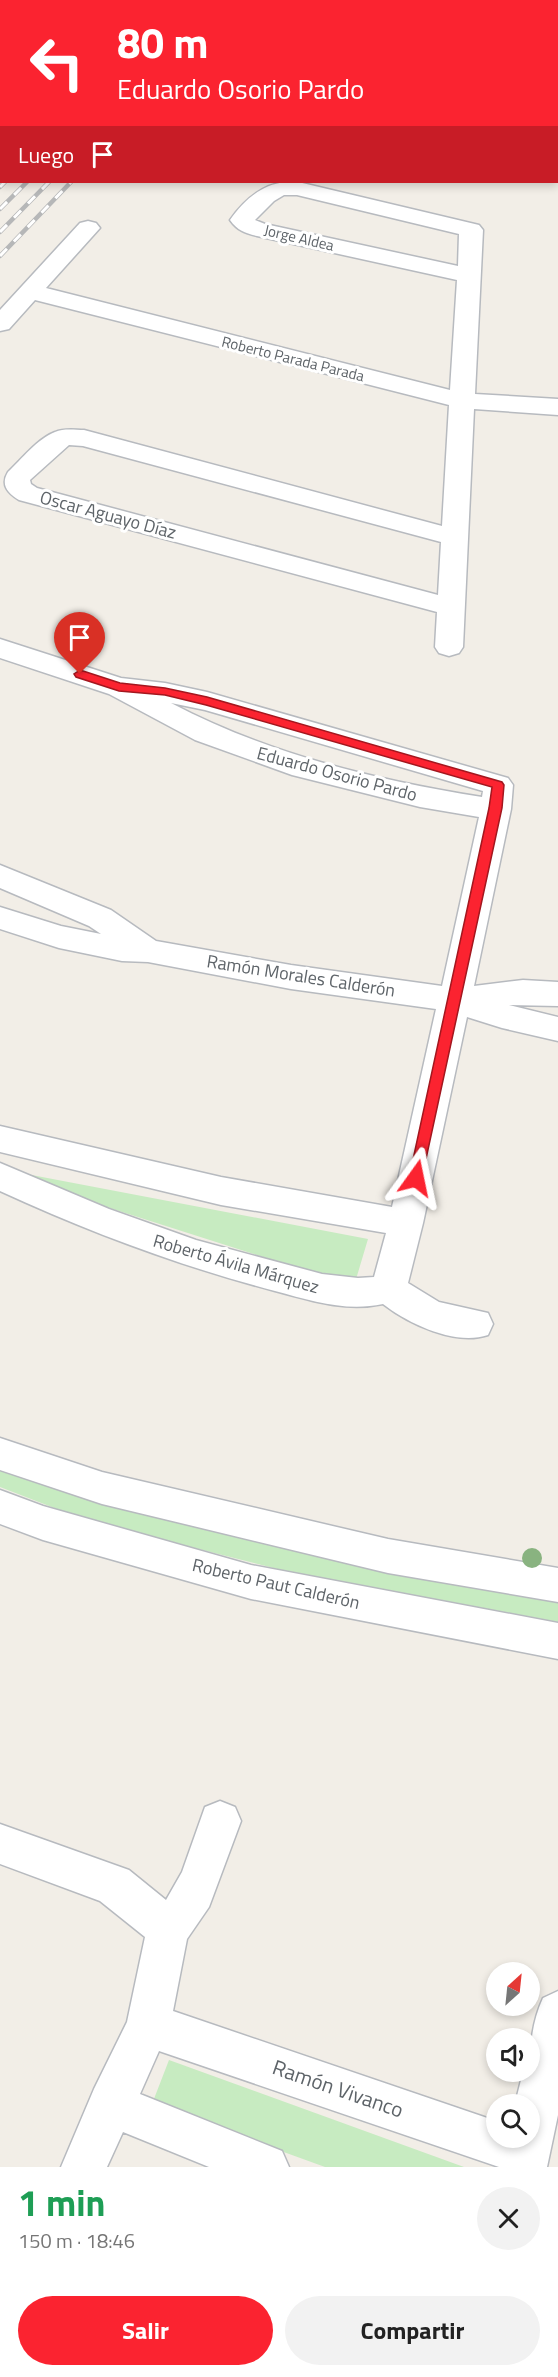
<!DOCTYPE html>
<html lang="es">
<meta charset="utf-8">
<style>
:root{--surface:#fff;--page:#f2f2f2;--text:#222;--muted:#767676;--accent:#fb2330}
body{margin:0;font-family:"Titillium Web",sans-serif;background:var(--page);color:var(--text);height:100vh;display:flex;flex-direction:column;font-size:22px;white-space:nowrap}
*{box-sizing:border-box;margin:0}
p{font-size:20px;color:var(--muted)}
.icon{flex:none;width:33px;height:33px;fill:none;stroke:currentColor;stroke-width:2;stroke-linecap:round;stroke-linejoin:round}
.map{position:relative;height:2167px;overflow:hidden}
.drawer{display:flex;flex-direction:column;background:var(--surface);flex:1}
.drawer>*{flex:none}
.top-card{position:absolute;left:0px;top:0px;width:558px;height:183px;box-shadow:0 3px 9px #0003;background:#fb2330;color:#fff;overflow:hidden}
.needle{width:39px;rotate:27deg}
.buttons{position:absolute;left:486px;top:1962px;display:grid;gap:12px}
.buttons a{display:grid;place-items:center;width:54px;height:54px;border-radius:50%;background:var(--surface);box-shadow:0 3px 9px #0003;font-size:30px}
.pin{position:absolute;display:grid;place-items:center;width:51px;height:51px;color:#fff;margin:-62px -26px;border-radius:50% 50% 50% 0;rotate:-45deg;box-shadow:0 0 6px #0007}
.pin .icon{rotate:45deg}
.me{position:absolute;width:66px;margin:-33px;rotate:12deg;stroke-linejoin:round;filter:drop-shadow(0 0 4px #0008)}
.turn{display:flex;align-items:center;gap:21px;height:126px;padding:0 18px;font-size:27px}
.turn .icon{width:78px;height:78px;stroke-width:2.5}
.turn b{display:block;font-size:42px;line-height:51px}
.then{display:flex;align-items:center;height:57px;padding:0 18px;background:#0003;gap:12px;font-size:22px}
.round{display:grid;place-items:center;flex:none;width:63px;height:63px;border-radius:32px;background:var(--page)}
.headline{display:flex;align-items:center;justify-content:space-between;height:102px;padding:0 18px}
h1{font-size:36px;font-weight:700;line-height:45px;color:#1e9e55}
.action{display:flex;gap:12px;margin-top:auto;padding:12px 18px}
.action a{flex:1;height:69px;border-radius:36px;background:var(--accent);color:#fff;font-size:24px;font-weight:700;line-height:69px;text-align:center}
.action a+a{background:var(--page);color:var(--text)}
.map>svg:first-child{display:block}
.green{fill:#c7ebc1}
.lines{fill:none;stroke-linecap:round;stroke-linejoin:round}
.minor-casing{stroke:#b7babf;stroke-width:3}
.major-casing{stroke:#ffb752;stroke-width:3}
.minor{fill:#fff;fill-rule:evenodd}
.major{fill:#ffe7ae;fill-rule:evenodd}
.rail-casing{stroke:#b6b7b8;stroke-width:4.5}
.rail{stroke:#fff;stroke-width:3;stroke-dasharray:10;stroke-linecap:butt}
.tree{fill:#89b380}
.route{fill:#fb2330;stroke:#a3171f;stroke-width:1.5}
.labels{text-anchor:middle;stroke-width:6;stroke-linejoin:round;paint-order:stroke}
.far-street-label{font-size:15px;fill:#5e6469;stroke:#fff}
.street-label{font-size:18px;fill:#5e6469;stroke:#fff}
.near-street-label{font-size:21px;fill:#5e6469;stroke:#fff}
</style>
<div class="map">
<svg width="558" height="2167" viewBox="0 0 558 2167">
<rect width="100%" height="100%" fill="#f2eee7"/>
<path class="green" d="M0,1169L368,1239L354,1286L0,1173Z
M0,1471L110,1502L558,1599V1622L293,1573L88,1521L0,1487Z
M169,2060L464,2167H325L152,2104Z"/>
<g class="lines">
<g class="minor-casing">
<path id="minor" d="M290,0H311L289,2Z
M449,0H470L448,2Z
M510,0H530L531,2H511Z
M0,60H2V73H0Z
M556,133L558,134V148L556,147Z
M285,182H298L479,225L483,230L475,394L558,399V415L474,409L463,647L459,653L449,656L439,653L435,647L437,612L19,500C8,493 0,485 8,472C22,459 37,439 55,432C64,428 75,430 84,430L442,526L449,405L35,300L9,329L0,331V310L80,223L88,221L96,223L100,228L46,288L450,390L457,280L257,236C245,233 238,231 230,220C244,200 261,185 285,182ZM284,195H297L459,234L458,266L265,224L255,220L274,201ZM69,445L83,446L441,542L438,595L37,488L31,484L30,480Z
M0,639L121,678L165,683L207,692L508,778L513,785L511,809L474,986L523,980L558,982V1006L509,1005L558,1017V1041L502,1028L467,1017L423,1223L408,1283L439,1302L488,1313L493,1324L488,1335C455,1346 409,1324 383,1304C346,1312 312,1301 275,1291C180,1266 89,1232 0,1191V1163L109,1209L196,1240L322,1274L358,1278L374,1277L386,1233L221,1205L0,1152V1126L221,1177L392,1207L436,1009L291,989L148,962L122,961L59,948L0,929V907L61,926L101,934L89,926L0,888V865L111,910L156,941L291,965L442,986L479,817L420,807L292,775L195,740L109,694L0,658ZM171,703L205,710L483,791L482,797C375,780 268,754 171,703Z
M0,1438L102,1472L388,1539L558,1568V1602L388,1573L102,1504L0,1470Z
M0,1490L43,1506L251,1565L558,1623V1659L251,1599L43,1540L0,1524Z
M220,1801L235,1807L241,1821L209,1907L187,1939L173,2011L496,2121V2138H530V2104H515L523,2072H530C530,2045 532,2022 543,1998L558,1991V2115L547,2167H499L159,2051L140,2094L282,2151L289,2167H209L123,2132L107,2167H61L94,2089L127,2022L145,1937L100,1901L0,1864V1824L129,1870L166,1900L182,1872L205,1807Z"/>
</g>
<g class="major-casing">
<path id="major" d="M98,0H118L97,2Z
M0,98H2L0,113Z"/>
</g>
<use href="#minor" class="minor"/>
<use href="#major" class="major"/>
<g class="rail-casing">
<path id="rail" d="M181,2L183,0
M201,2L203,0
M221,2L223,0
M0,187L5,182
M0,209L27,182
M0,232L49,182
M0,256L71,182"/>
</g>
<use href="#rail" class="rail"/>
</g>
<circle class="tree" cx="532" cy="1558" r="10"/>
<path class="route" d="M80,670L120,683L165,688L207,697L502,782L504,785L502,808L421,1182H411L409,1178L489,808L492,787L206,705L165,695L119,691L76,677L74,674Z"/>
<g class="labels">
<g class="far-street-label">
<text transform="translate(299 238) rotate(13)" y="5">Jorge Aldea</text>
<text transform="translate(293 359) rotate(14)" y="5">Roberto Parada Parada</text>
</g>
<g class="street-label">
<text transform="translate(108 515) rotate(15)" y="6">Oscar Aguayo Díaz</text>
<text transform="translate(337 774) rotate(15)" y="6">Eduardo Osorio Pardo</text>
<text transform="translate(301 976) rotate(9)" y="6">Ramón Morales Calderón</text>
<text transform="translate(236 1264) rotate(16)" y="6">Roberto Ávila Márquez</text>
<text transform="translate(276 1584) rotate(13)" y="6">Roberto Paut Calderón</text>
</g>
<g class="near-street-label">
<text transform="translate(338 2089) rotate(19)" y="7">Ramón Vivanco</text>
</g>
</g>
</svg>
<div class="buttons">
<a><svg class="needle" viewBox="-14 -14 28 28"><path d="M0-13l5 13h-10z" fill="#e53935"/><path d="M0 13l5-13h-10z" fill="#767676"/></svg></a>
<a><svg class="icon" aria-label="sound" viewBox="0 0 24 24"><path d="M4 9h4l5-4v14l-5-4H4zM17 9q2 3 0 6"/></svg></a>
<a><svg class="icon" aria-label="search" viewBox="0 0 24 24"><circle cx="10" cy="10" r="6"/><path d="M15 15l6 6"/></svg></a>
</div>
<div class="pin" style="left:80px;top:674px;background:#d93025"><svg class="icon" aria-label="arrive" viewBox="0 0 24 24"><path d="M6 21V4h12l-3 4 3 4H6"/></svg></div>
<svg class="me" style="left:416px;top:1178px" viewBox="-20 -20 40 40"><path d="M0-17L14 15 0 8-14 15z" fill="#fb2330" stroke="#fff" stroke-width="4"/></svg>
<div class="top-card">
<div class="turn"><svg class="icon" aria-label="left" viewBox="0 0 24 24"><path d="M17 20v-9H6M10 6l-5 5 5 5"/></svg><div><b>80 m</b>Eduardo Osorio Pardo</div></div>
<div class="then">Luego<svg class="icon" aria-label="arrive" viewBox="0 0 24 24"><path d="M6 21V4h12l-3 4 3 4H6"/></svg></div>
</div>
</div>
<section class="drawer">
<div class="headline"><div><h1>1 min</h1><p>150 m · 18:46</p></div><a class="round"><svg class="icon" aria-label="close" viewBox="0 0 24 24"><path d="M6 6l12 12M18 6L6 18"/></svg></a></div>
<div class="action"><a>Salir</a><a>Compartir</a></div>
</section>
